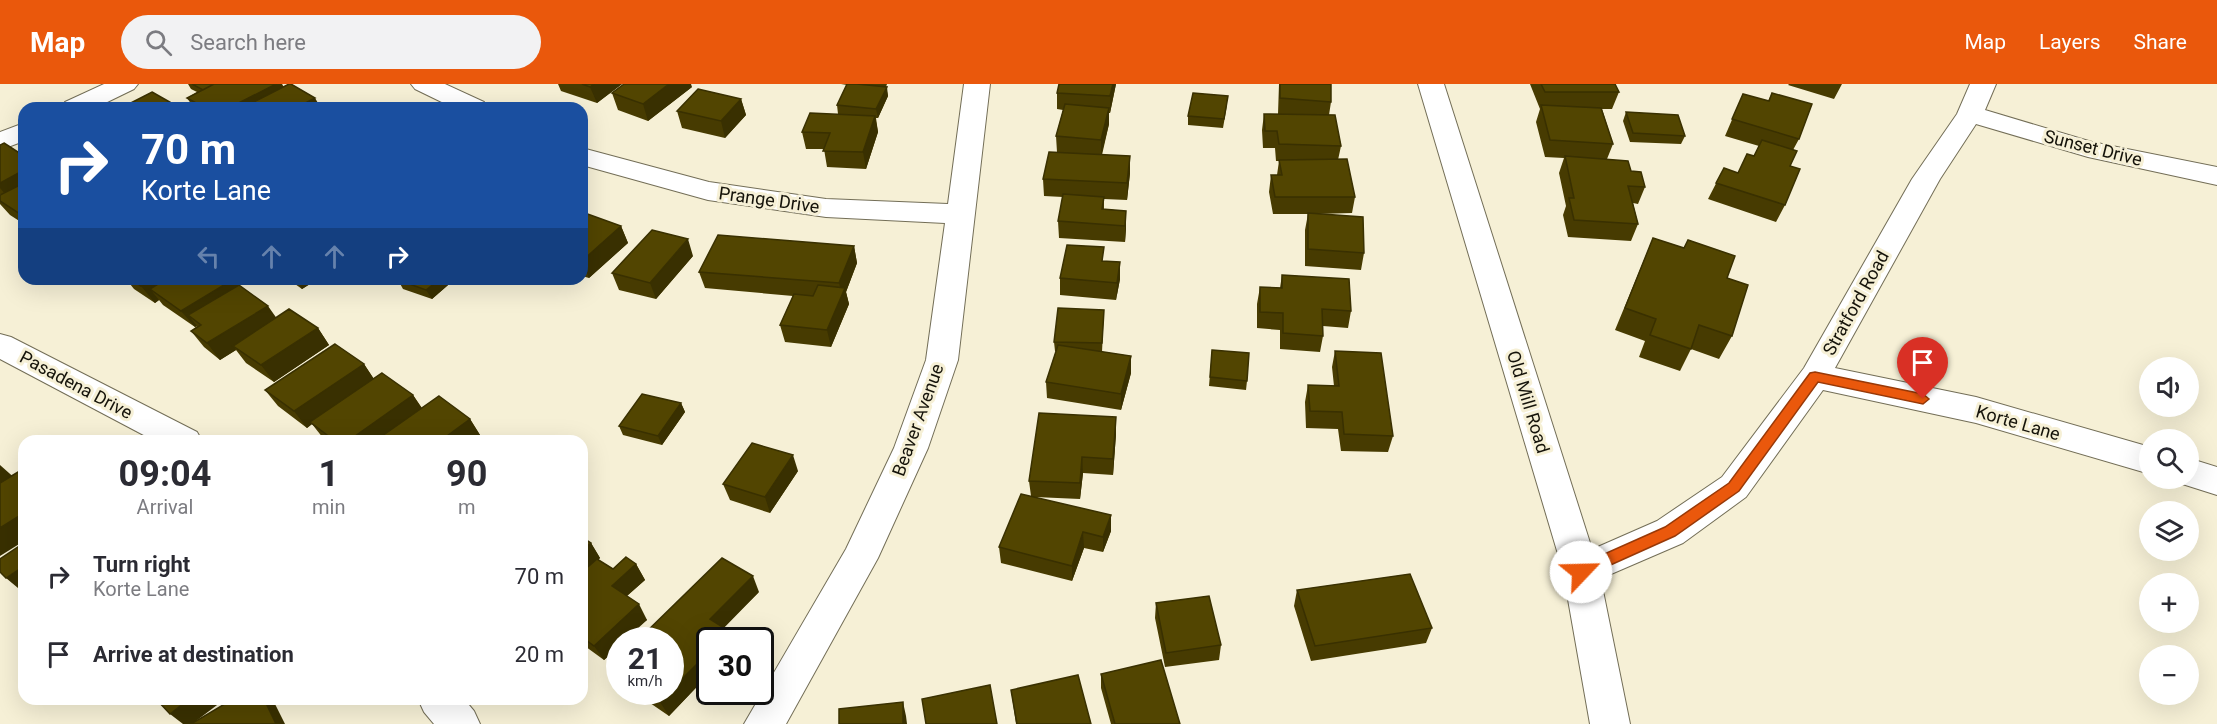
<!DOCTYPE html>
<meta charset="utf-8">
<style>
:root{--surface:#fff;--page:#f2f2f3;--text:#2b2b33;--muted:#7c7c81;--accent:#ea580c}
body{margin:0;font-family:Roboto,sans-serif;background:var(--page);color:var(--text);height:100vh;display:flex;flex-direction:column;font-size:22px;white-space:nowrap}
*{box-sizing:border-box;margin:0}
p{font-size:20px;color:var(--muted)}
.icon{flex:none;width:33px;height:33px;fill:none;stroke:currentColor;stroke-width:2;stroke-linecap:round;stroke-linejoin:round}
.map{position:relative;flex:1;overflow:hidden}
.details{position:absolute;left:18px;top:351px;width:570px;height:270px;display:flex;flex-direction:column;background:var(--surface);border-radius:18px;box-shadow:0 6px 24px #0002}
.details>*{flex:none}
.banner{position:absolute;left:18px;top:18px;width:570px;height:183px;border-radius:18px;box-shadow:0 6px 24px #0002;background:#1a4fa0;color:#fff;overflow:hidden}
.buttons{position:absolute;left:2139px;top:273px;display:grid;gap:12px}
.buttons a{display:grid;place-items:center;width:60px;height:60px;border-radius:50%;background:var(--surface);box-shadow:0 6px 24px #0002;font-size:30px}
.speed{position:absolute;left:606px;top:543px;display:flex;gap:12px;font-size:30px;font-weight:700;text-align:center}
.speed>*{display:grid;place-content:center;width:78px;height:78px;border-radius:50%;background:var(--surface);box-shadow:0 6px 24px #0002;line-height:1}
.speed small{font-size:15px;font-weight:400}
.speed .limit{border:3px solid #111;border-radius:9px;background:#fff;color:#111}
.pin{position:absolute;display:grid;place-items:center;width:51px;height:51px;color:#fff;margin:-62px -26px;border-radius:50% 50% 50% 0;rotate:-45deg;box-shadow:0 0 6px #0007}
.pin .icon{rotate:45deg}
.me{position:absolute;width:66px;margin:-33px;rotate:66deg;stroke-linejoin:round;filter:drop-shadow(0 0 4px #0008)}
.turn{display:flex;align-items:center;gap:21px;height:126px;padding:0 24px;font-size:27px}
.turn .icon{width:78px;height:78px;stroke-width:2.5}
.turn b{display:block;font-size:42px;line-height:51px}
.lanes{display:flex;align-items:center;height:57px;padding:0 24px;background:#0003;justify-content:center;gap:30px;direction:ltr}
.lanes .off{opacity:.35}
.eta{display:flex;justify-content:space-evenly;align-items:center;height:102px;text-align:center}
.eta b{font-size:36px;font-weight:700;line-height:42px}
ul{padding:0;list-style:none}
li{display:flex;align-items:center;gap:18px;height:78px;padding:0 24px}
li div{flex:1}
li b{display:block;font-size:22px}
li em{font-style:normal}
header{display:flex;align-items:center;gap:36px;box-sizing:border-box;height:84px;padding:0 30px;background:var(--accent);color:#fff}
header strong{font-size:28px}
nav{display:flex;gap:33px;margin-inline-start:auto;font-size:21px}
.search{width:420px;height:54px;background:var(--page);display:flex;align-items:center;gap:15px;box-sizing:border-box;padding:0 21px;border-radius:33px;color:var(--muted);font-size:22px}
.map>svg:first-child{display:block}
.lines{fill:none;stroke-linecap:round;stroke-linejoin:round}
.street-casing{stroke:#736e57;stroke-width:2}
.secondary-casing{stroke:#736e57;stroke-width:2}
.street{fill:#fff;fill-rule:evenodd}
.secondary{fill:#fff;fill-rule:evenodd}
.wall{fill:#473b01}
.shaded-wall{fill:#393001}
.building{fill:#524501;stroke:#393001;stroke-width:1.5}
.route{fill:#ea580c;stroke:#983908;stroke-width:1.5}
.labels{text-anchor:middle;stroke-width:6;stroke-linejoin:round;paint-order:stroke}
.street-label{font-size:18px;fill:#15130a;stroke:#f6f0d6}
</style>
<header>
<strong>Map</strong>
<div class="search"><svg class="icon" aria-label="search" viewBox="0 0 24 24"><circle cx="10" cy="10" r="6"/><path d="M15 15l6 6"/></svg>Search here</div>
<nav><a>Map</a><a>Layers</a><a>Share</a></nav>
</header>
<div class="map">
<svg width="2217" height="640" viewBox="0 0 2217 640">
<rect width="100%" height="100%" fill="#f6f0d6"/>
<g class="lines">
<g class="street-casing">
<path id="street" d="M104,0H138L134,5L95,24H61L65,18Z
M411,0H445L484,18L488,24H454L415,5Z
M964,0H990L958,276L928,364L878,474L786,640H744L846,465L894,364L926,276L945,139L826,133L708,116L582,81V64L709,98L826,115L948,120Z
M1970,0H1996L1985,26L2092,58L2217,83V101L2088,73L1976,40L1940,95L1835,284L1976,313L2150,363V390L1976,339L1823,306L1746,413L1683,459L1581,503L1568,498L1563,487L1568,476L1657,437L1722,393L1804,284L1912,95L1957,30Z
M24,39V57L0,66V48Z
M0,250L11,253L197,348L202,357H155L0,275Z
M2188,374L2217,383V411L2176,398L2174,394H2188Z
M418,615H464L474,627L480,640H434L424,628Z"/>
</g>
<g class="secondary-casing">
<path id="secondary" d="M1418,0H1444L1599,487L1630,640H1590L1563,487Z"/>
</g>
<use href="#street" class="street"/>
<use href="#secondary" class="secondary"/>
</g>
<path class="wall" d="M188,0H282L283,3L320,21L334,24H194L187,14L197,8L191,5Z
M558,0H622L597,19L561,7Z
M841,0H887L886,3L888,12L878,34H876L878,48L866,85L827,83L824,65H806L802,48L838,30L837,21L847,1Z
M1059,0H1116L1110,29H1109V40L1102,71L1130,72V89L1127,116L1104,115V125L1126,127V144L1125,158L1059,154L1058,137L1063,113L1044,112L1043,95L1057,68L1056,52L1063,26L1057,25V9Z
M1279,0H1331V18L1329,31L1341,62L1338,76L1355,113L1352,129L1316,130L1364,169L1361,186L1305,182V146L1308,130H1273L1269,108L1271,91H1277L1279,77H1276L1275,64H1263L1262,46L1264,30H1278Z
M1530,0H1615L1619,8L1612,25H1602L1613,60L1607,75L1631,87L1645,103L1638,120L1633,119L1638,140L1631,157L1568,153L1563,131L1566,122L1559,89L1564,74L1545,73L1536,38L1540,25Z
M1789,0H1842L1834,15L1788,1Z
M692,3L648,37L618,26L612,9Z
M1772,9L1799,55L1793,66L1785,121L1776,138L1708,115L1724,84L1738,89L1754,72L1759,62L1725,52L1743,10L1768,17Z
M741,15L746,31L725,54L682,44L677,27Z
M1227,21L1223,44L1188,41V32Z
M1626,28L1685,52L1681,60L1630,58L1623,37Z
M0,61L24,72V140L10,131L0,120V111H1L0,110Z
M582,129L621,142L628,159L589,194L582,192Z
M1653,154L1684,164L1688,156L1727,194L1732,252L1719,275L1691,265L1680,287L1639,273L1645,257L1615,246Z
M854,162L857,179L846,208L849,220L831,263L785,258L780,241L793,212L705,204L699,188Z
M693,172L656,215L619,206L612,189Z
M1104,177L1120,178V195L1116,216L1060,211V194Z
M1282,191L1351,227L1348,244L1323,242V252L1320,268L1280,265V246L1257,244V220L1260,203L1280,204Z
M126,195H233L238,201L276,234L318,244L329,261L274,298L246,279L236,266L220,276L204,263L191,247L197,242L195,243L163,221L159,216L155,219L134,205Z
M288,195H318L302,205Z
M399,195H455L432,215L403,205L398,196Z
M540,195H563L556,201Z
M1104,226L1102,268L1131,272V289L1121,326L1047,314L1046,298L1056,267H1055L1054,258Z
M1212,266L1247,297L1246,306L1209,302Z
M1335,267L1393,352L1388,368L1341,367L1338,345L1306,344L1305,318L1308,301L1334,302L1332,283Z
M364,280L374,295L413,311L422,324L470,335L480,351L473,357H326L323,354L312,340L307,344L278,322L265,306Z
M681,319L685,328L662,361L623,351L619,342Z
M1116,333V350L1113,391L1083,389L1080,415L1035,413L1111,447L1103,468L1084,464L1072,497L1001,479L999,463L1031,412L1029,397Z
M798,387L770,429L730,416L723,400Z
M582,453L591,459L600,474L598,476L613,485L636,480L645,496L627,512L647,536L620,556V562L604,576L582,560Z
M1297,506L1432,544L1426,559L1311,577L1294,522Z
M759,508L710,556V589L669,632L634,608H670V556Z
M1156,519L1221,561L1219,576L1165,583L1155,534Z
M620,574V597L611,583Z
M1101,590L1180,640H1111L1101,604Z
M1011,606L1091,640H1016Z"/>
<path class="shaded-wall" d="M273,0H282L285,6L246,22L247,24H229Z
M594,0H622L597,19L590,3Z
M669,0H691L692,3L648,37L643,20Z
M1113,0H1116L1110,29V12Z
M887,3L888,12L878,34L876,25Z
M315,14L321,24H296Z
M741,15L746,31L725,54L721,37Z
M1109,24V40L1101,72V56Z
M875,32L878,48L866,85L863,68Z
M1130,72V89L1127,116V99Z
M24,86V110L11,117L0,104V99Z
M1126,127V144L1125,158V142Z
M621,142L628,159L589,194L582,177Z
M688,155L693,172L656,215L650,199Z
M854,162L857,179L846,208L849,220L831,263L827,246L842,211L839,199Z
M1120,178V195L1116,216L1117,199Z
M153,195H195L150,205L159,216L155,219L141,202Z
M234,195L246,212L188,231L197,242L195,243L181,227Z
M297,195H318L302,205L296,196Z
M440,195H455L432,215L426,206Z
M553,195H563L556,201Z
M268,222L280,239L233,262L236,266L220,276L207,259Z
M318,244L329,261L274,298L261,281Z
M1131,272V289L1121,326V310Z
M364,280L375,297L310,338L312,340L307,344L294,327Z
M413,311L424,328L383,357H348Z
M681,319L685,328L662,361L658,352Z
M1116,333V350L1113,391V375Z
M470,335L480,351L473,357H440Z
M793,371L798,387L770,429L765,413Z
M1082,373L1083,389L1080,415V399Z
M0,381L18,397L0,409Z
M24,429V457L0,472V444Z
M1111,431V447L1103,468V453Z
M1083,448L1084,464L1072,497V482Z
M591,459L600,474L582,490V466Z
M636,480L645,496L621,517L612,502Z
M24,482V509L6,494Z
M753,492L759,508L718,550L710,535Z
M639,520L647,536L625,556H620V562L604,576L594,562Z
M729,547L734,556H719Z
M710,567V589L669,632L660,618Z
M189,615H225L192,640H183L170,630Z
M264,615L273,616L285,640H276Z
M903,618L906,632L907,640H903Z"/>
<path class="building" d="M192,0H214L203,6Z
M214,0H276L229,24H205L187,14Z
M289,0H291L315,14L296,24H249L246,22Z
M582,0H594L590,3Z
M624,0H669L643,20L612,9Z
M847,0H857L887,3L876,25L837,21Z
M1059,0H1113L1110,12L1057,9Z
M1280,0H1331V18L1280,14Z
M1541,0H1615L1619,8H1545Z
M698,5L741,15L721,37L677,27Z
M152,8L175,21L169,24H121Z
M1193,9L1228,12L1224,35L1188,32Z
M1772,9L1812,20L1799,55L1732,35L1743,10L1769,17Z
M325,19L334,24H315Z
M1065,20L1109,24L1101,56L1056,52Z
M1541,21L1601,24L1613,60L1550,56Z
M1626,28L1678,31L1685,52L1633,49Z
M810,29L875,32L863,68L823,67L830,49L802,48Z
M1264,30L1335,31L1341,62L1279,60L1277,47H1265Z
M1762,56L1797,67L1790,82L1800,85L1785,121L1716,99L1724,84L1738,89L1747,70L1754,72Z
M4,59L24,72V86L0,99V61Z
M1049,68L1130,72L1127,99L1043,95Z
M1565,72L1628,77L1631,87L1641,88L1645,103L1628,102L1638,140L1574,136L1569,114H1574Z
M1347,75L1355,113H1275L1271,91H1282L1279,76Z
M24,99V128L20,130L0,117V111Z
M1063,110L1104,113L1102,125L1126,127L1125,142L1058,137Z
M582,128L621,142L582,177Z
M1308,129L1363,133L1364,169L1308,165Z
M652,146L688,155L650,199L612,189Z
M718,151L854,162L839,199L699,188Z
M1653,154L1684,164L1688,156L1735,172L1727,194L1748,201L1732,252L1699,241L1691,265L1650,251L1656,235L1625,224Z
M1067,161L1104,163L1102,177L1120,178L1117,199L1060,194Z
M1282,191L1349,195L1351,227L1322,225L1323,252L1283,249V229L1260,228V203L1282,204Z
M130,195H153L141,202Z
M166,195H234L181,227L150,205Z
M399,195H440L426,206L398,196Z
M239,201L268,222L207,259L191,247L201,241L188,231Z
M818,201L845,204L827,246L780,241L794,210L813,212Z
M1058,224L1104,226L1102,259L1054,258Z
M289,225L318,244L261,281L233,262Z
M335,260L364,280L294,327L265,306Z
M1058,261L1131,272L1121,310L1046,298Z
M1212,266L1249,269L1247,297L1210,293Z
M1335,267L1381,269L1393,352L1344,350L1342,328L1310,327L1308,301L1339,302Z
M382,289L413,311L348,357H335L310,338Z
M642,310L681,319L658,352L619,342Z
M439,312L470,335L440,357H375Z
M1039,329L1116,333L1113,375L1082,373L1080,399L1029,397Z
M752,359L793,371L765,413L723,400Z
M23,385L24,386V429L0,444V399Z
M1021,410L1111,431L1103,453L1083,448L1072,482L999,463Z
M582,453L591,459L582,466Z
M24,459V482L6,494L0,488V475Z
M626,473L636,480L612,502L639,520L594,562L582,553V488L597,475L613,485Z
M722,474L753,492L710,535L729,547L719,556H710V567L670,607V556H638Z
M1410,490L1432,544L1315,562L1297,506Z
M1209,512L1221,561L1166,569L1156,519Z
M620,574V589L611,583Z
M1161,576L1180,640H1115L1101,590Z
M1078,591L1091,640H1017L1011,606Z
M990,601L997,640H926L922,615Z
M646,608H670L660,618Z
M156,615H189L170,630Z
M233,615H264L276,640H191Z
M903,618V640H839V625Z"/>
<path class="route" d="M1815,288L1923,310L1929,315L1923,320L1818,298L1739,407L1675,452L1586,492L1581,494L1575,492L1573,488L1575,483L1665,443L1729,399L1810,289Z"/>
<g class="labels">
<g class="street-label">
<text transform="translate(2093 64) rotate(14)" y="6">Sunset Drive</text>
<text transform="translate(769 116) rotate(8)" y="6">Prange Drive</text>
<text transform="translate(1856 219) rotate(-61)" y="6">Stratford Road</text>
<text transform="translate(76 301) rotate(28)" y="6">Pasadena Drive</text>
<text transform="translate(1528 318) rotate(73)" y="6">Old Mill Road</text>
<text transform="translate(918 336) rotate(-70)" y="6">Beaver Avenue</text>
<text transform="translate(2018 339) rotate(16)" y="6">Korte Lane</text>
</g>
</g>
</svg>
<div class="buttons">
<a><svg class="icon" aria-label="sound" viewBox="0 0 24 24"><path d="M4 9h4l5-4v14l-5-4H4zM17 9q2 3 0 6"/></svg></a>
<a><svg class="icon" aria-label="search" viewBox="0 0 24 24"><circle cx="10" cy="10" r="6"/><path d="M15 15l6 6"/></svg></a>
<a><svg class="icon" aria-label="layers" viewBox="0 0 24 24"><path d="M12 4l9 5-9 5-9-5zM3 14l9 5 9-5"/></svg></a>
<a>+</a>
<a>−</a>
</div>
<div class="speed"><div>21<small>km/h</small></div><div class="limit">30</div></div>
<div class="pin" style="left:1923px;top:315px;background:#d93025"><svg class="icon" aria-label="arrive" viewBox="0 0 24 24"><path d="M6 21V4h12l-3 4 3 4H6"/></svg></div>
<svg class="me" style="left:1581px;top:488px" viewBox="-20 -20 40 40"><circle r="19" fill="#fff"/><path d="M0-13L10 11 0 6-10 11z" fill="#ea580c"/></svg>
<div class="banner">
<div class="turn"><svg class="icon" aria-label="right" viewBox="0 0 24 24"><path d="M7 20v-9h11M14 6l5 5-5 5"/></svg><div><b>70 m</b>Korte Lane</div></div>
<div class="lanes"><svg class="icon off" aria-label="left" viewBox="0 0 24 24"><path d="M17 20v-9H6M10 6l-5 5 5 5"/></svg><svg class="icon off" aria-label="ahead" viewBox="0 0 24 24"><path d="M12 20V5M6 11l6-6 6 6"/></svg><svg class="icon off" aria-label="ahead" viewBox="0 0 24 24"><path d="M12 20V5M6 11l6-6 6 6"/></svg><svg class="icon" aria-label="right" viewBox="0 0 24 24"><path d="M7 20v-9h11M14 6l5 5-5 5"/></svg></div>
</div>
<section class="details">
<div class="eta">
<div><b>09:04</b><p>Arrival</p></div>
<div><b>1</b><p>min</p></div>
<div><b>90</b><p>m</p></div>
</div>
<ul>
<li><svg class="icon" aria-label="right" viewBox="0 0 24 24"><path d="M7 20v-9h11M14 6l5 5-5 5"/></svg><div><b>Turn right</b><p>Korte Lane</p></div><em>70 m</em></li>
<li><svg class="icon" aria-label="arrive" viewBox="0 0 24 24"><path d="M6 21V4h12l-3 4 3 4H6"/></svg><div><b>Arrive at destination</b></div><em>20 m</em></li>
</ul>
</section>
</div>
